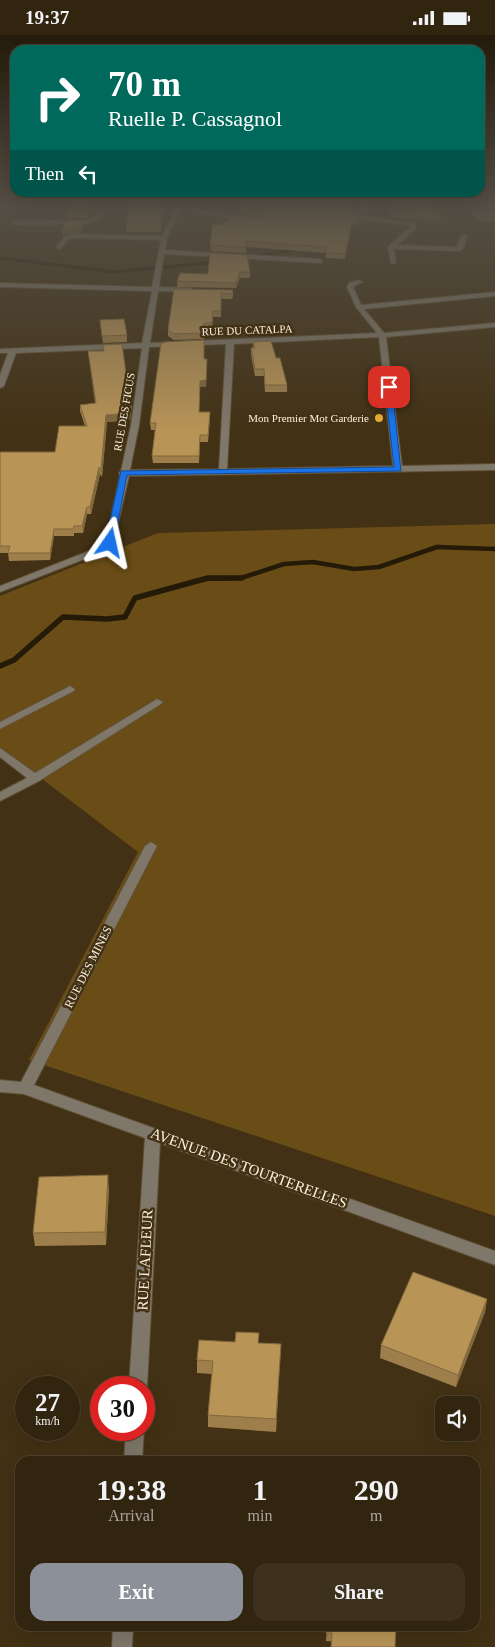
<!DOCTYPE html>
<style>
:root{--surface:#32250f;--page:#3d311d;--text:#f1f3f6;--muted:#a8a59e;--line:#4d422f;--accent:#8c9099}
body{margin:0;font-family:"Times New Roman",serif;background:var(--page);color:var(--text);height:100vh;display:flex;flex-direction:column;font-size:19px;white-space:nowrap}
*{box-sizing:border-box;margin:0}
p{font-size:16px;color:var(--muted)}
.icon{flex:none;width:28px;height:28px;fill:none;stroke:currentColor;stroke-width:2;stroke-linecap:round;stroke-linejoin:round}
.map{position:relative;flex:1;overflow:hidden}
.panel{position:absolute;left:15px;top:1421px;width:465px;height:175px;display:flex;flex-direction:column;background:var(--surface);border-radius:15px;box-shadow:0 5px 20px #0002,0 0 0 1px var(--line)}
.panel>*{flex:none}
.guide{position:absolute;left:10px;top:10px;width:475px;height:152px;border-radius:15px;box-shadow:0 5px 20px #0002,0 0 0 1px var(--line);background:#00695c;color:#fff;overflow:hidden}
.fabs{position:absolute;left:435px;top:1361px;display:grid;gap:10px}
.fabs a{display:grid;place-items:center;width:45px;height:45px;border-radius:10px;background:var(--surface);box-shadow:0 5px 20px #0002,0 0 0 1px var(--line);font-size:25px}
.speed{position:absolute;left:15px;top:1341px;display:flex;gap:10px;font-size:25px;font-weight:700;text-align:center}
.speed>*{display:grid;place-content:center;width:65px;height:65px;border-radius:50%;background:var(--surface);box-shadow:0 5px 20px #0002,0 0 0 1px var(--line);line-height:1}
.speed small{font-size:12px;font-weight:400}
.speed .limit{border:8px solid #d22;background:#fff;color:#111}
.pin{position:absolute;display:grid;place-items:center;width:42px;height:42px;color:#fff;margin:-21px;border-radius:10px;box-shadow:0 2px 8px #0006}
.me{position:absolute;width:55px;margin:-28px;rotate:11deg;stroke-linejoin:round;filter:drop-shadow(0 0 4px #0008)}
.turn{display:flex;align-items:center;gap:18px;height:105px;padding:0 15px;font-size:22px}
.turn .icon{width:65px;height:65px;stroke-width:2.5}
.turn b{display:block;font-size:35px;line-height:42px}
.then{display:flex;align-items:center;height:48px;padding:0 15px;background:#0003;gap:10px;font-size:19px}
.eta{display:flex;justify-content:space-evenly;align-items:center;height:85px;text-align:center}
.eta b{font-size:30px;font-weight:700;line-height:35px}
.action{display:flex;gap:10px;margin-top:auto;padding:10px 15px}
.action a{flex:1;height:58px;border-radius:15px;background:var(--accent);color:#fff;font-size:20px;font-weight:700;line-height:58px;text-align:center}
.action a+a{background:var(--page);color:var(--text)}
.status{display:flex;justify-content:space-between;align-items:center;height:35px;padding:0 25px;background:var(--surface);direction:ltr}
.status svg{height:14px;fill:currentColor}
.map>svg:first-child{display:block}
.green{fill:#6a4d16}
.lines{fill:none;stroke-linecap:round;stroke-linejoin:round}
.stream-far2{stroke:#251a07;stroke-width:3}
.stream-far1{stroke:#251a07;stroke-width:4.5}
.stream{stroke:#251a07;stroke-width:5.5}
.minor-casing{stroke:#5f5034;stroke-width:2}
.minor{fill:#7f776a;fill-rule:evenodd}
.wall{fill:#9e7f4b}
.shaded-wall{fill:#81683d}
.building{fill:#b89457;stroke:#81683d}
.route{fill:#1a73e8;stroke:#114b97}
.poi-dot{fill:#e7ac37;stroke:#423114;stroke-width:2}
.labels{text-anchor:middle;stroke-width:5;stroke-linejoin:round;paint-order:stroke}
.far-street-label{font-size:11px;fill:#faf0df;stroke:#423114}
.far-poi-label{font-size:11px;fill:#faf0df;stroke:#423114;text-anchor:end}
.street-label{font-size:12px;fill:#faf0df;stroke:#423114}
.near-street-label{font-size:15px;fill:#faf0df;stroke:#423114}
</style>
<div class="status"><b>19:37</b><svg viewBox="0 0 49 12"><path d="M0 12V9h3v3zM5 12V6h3v6zM10 12V3h3v9zM15 12V0h3v12zM26 1h20v11H26zM47 4h2v5h-2z"/></svg></div>
<div class="map">
<svg width="495" height="1612" viewBox="0 0 495 1612">
<rect width="100%" height="100%" fill="#423114"/>
<path class="green" d="M495,489V1181L29,1025L138,817L0,712V561L158,498Z"/>
<g class="lines">
<path class="stream-far2" d="M249,222L293,215
M0,223L114,237L217,227"/>
<path class="stream-far1" d="M204,544L241,543L284,529L313,527L354,534L379,532L437,512L495,514"/>
<path class="stream" d="M0,631L14,625L63,582L107,584L125,582L135,563L208,543H242"/>
<g class="minor-casing">
<path id="minor" d="M107,171H113L99,184L89,189L15,190L12,188L15,186L88,185Z
M177,171L251,184L248,186L181,175L167,203L165,215L320,224L323,226L320,228L164,219L159,252L190,253L193,255L190,257L158,256L150,308L377,298L356,272L347,252L349,248L359,245L362,247L353,252L361,270L495,257V261L364,274L384,298L495,288V292L386,302L402,431L495,429V435L129,441L113,510L100,518L0,557V551L94,514L106,507L120,440L119,438L121,436L131,390L142,313L16,318L4,351L0,353V340L8,318H0V314L142,308L152,256L0,252V248L152,252L161,205L74,203L69,204L60,214L55,213L65,201L74,199L162,201ZM379,302L393,431L227,434L234,309ZM226,309L219,434L130,435L139,390L149,312Z
M353,171H359L357,179L359,180L416,189V194L397,210L457,212L461,201L464,199L467,201L463,214L460,216L394,214L396,228L391,229L388,212L411,191L355,183L351,180Z
M70,651L75,654L74,656L0,694V687Z
M157,664L163,667L161,669L39,746L0,766V757L27,743L0,722V713L35,738Z
M151,807L157,811L34,1050L495,1216V1230L160,1108L147,1352L144,1358V1352H129L145,1103L24,1059L0,1057V1045L21,1047L145,811Z
M144,1394V1395L142,1426H124L126,1395Z
M113,1591H133L132,1612H112Z"/>
</g>
<use href="#minor" class="minor"/>
</g>
<path class="wall" d="M71,171H91L87,183H69V178Z
M164,171L161,197H126V188Z
M242,171H353L351,177L360,186L351,192L345,224L326,223V218L246,212V218L211,216L210,210L223,190L274,185L239,179V174Z
M360,171H379L368,180L359,178Z
M387,171H437L441,179V185L392,183Z
M467,171H495V186H478Z
M250,237V243H240L236,253L177,252V246L208,239Z
M174,254L233,255V261L232,264H221V282H213L212,294H204V304L174,305L168,301V295Z
M100,285L127,300V307L103,308Z
M253,307L276,323L287,350V357H265L264,341H255L251,320V313H253Z
M88,316L127,346L133,353V359L130,385L107,387L102,442L100,439L91,479H87L83,498H74V501H54L50,525L9,526L8,518H0V417H55L85,391L80,376V370L95,368Z
M204,324H207L206,352H200L199,377H210V383L208,407H200L199,428H153L152,421L155,395H151L150,388Z
M109,1153L106,1210L35,1211L33,1198Z
M487,1264L485,1277L456,1352L380,1323L381,1310Z
M235,1307L281,1309L276,1397L208,1392V1380L212,1339L197,1338V1325Z
M327,1591L395,1612L326,1606Z"/>
<path class="shaded-wall" d="M89,171H91L87,183L86,178Z
M162,171H164L161,197L160,188Z
M373,171H379L368,180V174Z
M360,180V186L351,192L345,224V219L352,187Z
M83,185L84,191L81,197L63,201L62,195Z
M240,237V243L236,253V248Z
M207,324L206,352H200V346Z
M133,353V359L130,385L107,387L102,442L101,435L106,380Z
M99,432L100,439L91,479L90,472Z
M87,472V479L83,498L82,491Z
M54,494V501L50,525V518Z
M108,1140L109,1153L106,1210L105,1197Z
M487,1264L485,1277L456,1352L458,1340Z
M281,1309L280,1322L276,1397V1384Z"/>
<path class="building" d="M71,171H89L86,178H69Z
M129,171H162L160,188H126Z
M242,171H351L350,176L360,180L352,187L345,219L326,218V212L245,206L246,212L210,210L213,189L223,190L234,180L273,185L277,183L276,180L239,174Z
M360,171H373L368,174L359,173Z
M389,171H437L441,179L392,178Z
M471,171H495V181L478,182Z
M83,185L81,192L62,195L66,186Z
M210,218L247,220L250,237H240L236,248L177,246L180,238L208,239Z
M174,254L233,255L231,259L221,258V276H213L212,288H204V298L174,299L168,295Z
M124,284L127,300L102,301L100,285Z
M204,305V324H207L206,345L200,346L199,377H210L208,400H200L199,421H152L156,388H150L161,309L165,307Z
M271,306L276,323H280L287,350H265L264,334H255L251,313H255L253,307Z
M122,309L127,346L132,345L133,353L130,378L106,380L101,435L99,432L90,472H87L82,491H74L73,494H54L50,518H8L10,511H0V417H55L59,391H87L80,370L96,368L88,316H104L103,310Z
M108,1140L105,1197L33,1198L39,1142Z
M413,1237L487,1264L458,1340L381,1310Z
M236,1297L259,1298L258,1308L281,1309L276,1384L208,1380L213,1326L197,1325L199,1305L235,1307Z
M327,1591H396L395,1612H331L332,1598H326Z"/>
<linearGradient id="sky" x2="0" y2="1"><stop stop-color="#241b0b"/><stop offset="0.43" stop-color="#544e45"/><stop offset="1" stop-color="#544e45" stop-opacity="0"/></linearGradient>
<rect width="495" height="397" fill="url(#sky)"/>
<path class="route" d="M389,350L392,352L401,436L127,440L114,508L110,511L105,508L121,436L394,432L385,352Z"/>
<circle class="poi-dot" cx="379" cy="383" r="5"/>
<g class="labels">
<g class="far-street-label">
<text transform="translate(247 295) rotate(-2)" y="4">RUE DU CATALPA</text>
<text transform="translate(124 377) rotate(-80)" y="4">RUE DES FICUS</text>
</g>
<g class="far-poi-label">
<text x="369" y="387">Mon Premier Mot Garderie</text>
</g>
<g class="street-label">
<text transform="translate(88 932) rotate(-63)" y="4">RUE DES MINES</text>
</g>
<g class="near-street-label">
<text transform="translate(249 1133) rotate(20)" y="5">AVENUE DES TOURTERELLES</text>
<text transform="translate(145 1225) rotate(-87)" y="5">RUE LAFLEUR</text>
</g>
</g>
</svg>
<div class="fabs">
<a><svg class="icon" aria-label="sound" viewBox="0 0 24 24"><path d="M4 9h4l5-4v14l-5-4H4zM17 9q2 3 0 6"/></svg></a>
</div>
<div class="speed"><div>27<small>km/h</small></div><div class="limit">30</div></div>
<div class="pin" style="left:389px;top:352px;background:#d93025"><svg class="icon" aria-label="arrive" viewBox="0 0 24 24"><path d="M6 21V4h12l-3 4 3 4H6"/></svg></div>
<svg class="me" style="left:110px;top:508px" viewBox="-20 -20 40 40"><path d="M0-17L14 15 0 8-14 15z" fill="#1a73e8" stroke="#fff" stroke-width="4"/></svg>
<div class="guide">
<div class="turn"><svg class="icon" aria-label="right" viewBox="0 0 24 24"><path d="M7 20v-9h11M14 6l5 5-5 5"/></svg><div><b>70 m</b>Ruelle P. Cassagnol</div></div>
<div class="then">Then<svg class="icon" aria-label="left" viewBox="0 0 24 24"><path d="M17 20v-9H6M10 6l-5 5 5 5"/></svg></div>
</div>
<section class="panel">
<div class="eta">
<div><b>19:38</b><p>Arrival</p></div>
<div><b>1</b><p>min</p></div>
<div><b>290</b><p>m</p></div>
</div>
<div class="action"><a>Exit</a><a>Share</a></div>
</section>
</div>
